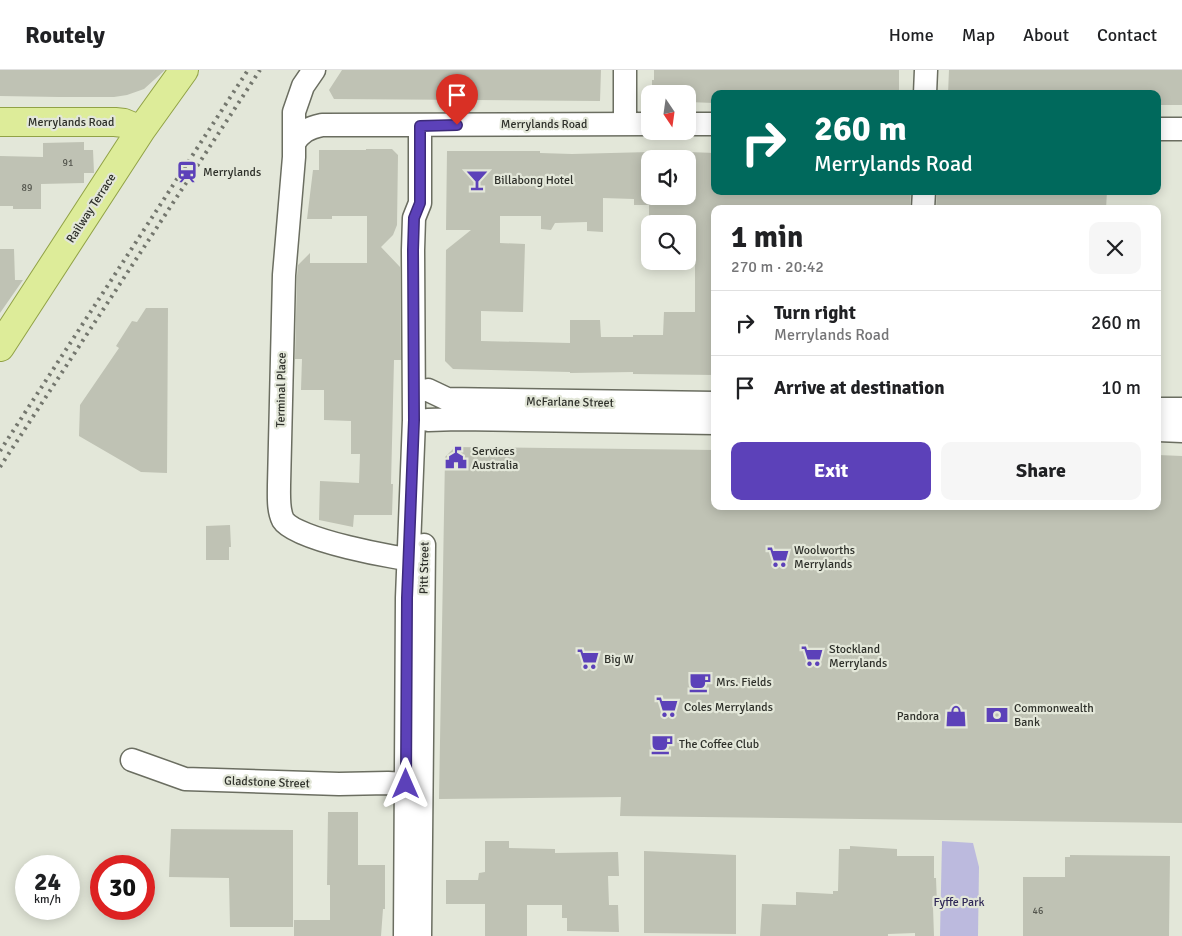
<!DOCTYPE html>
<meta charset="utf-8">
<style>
:root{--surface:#fff;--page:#f6f6f6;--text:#202124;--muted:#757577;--line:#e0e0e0;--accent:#5c41b9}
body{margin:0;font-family:Signika,sans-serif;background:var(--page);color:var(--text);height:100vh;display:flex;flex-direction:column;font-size:19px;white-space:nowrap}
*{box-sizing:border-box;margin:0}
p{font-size:16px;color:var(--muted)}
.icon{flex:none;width:28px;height:28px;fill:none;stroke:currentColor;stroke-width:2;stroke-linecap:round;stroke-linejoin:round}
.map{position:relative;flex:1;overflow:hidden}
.panel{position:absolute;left:711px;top:135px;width:450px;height:305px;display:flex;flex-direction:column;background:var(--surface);border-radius:10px;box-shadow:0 2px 12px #0003}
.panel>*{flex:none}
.banner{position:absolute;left:711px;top:20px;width:450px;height:105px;border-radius:10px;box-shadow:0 2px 12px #0003;background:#00695c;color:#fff;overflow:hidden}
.needle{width:32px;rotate:167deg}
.tools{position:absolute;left:641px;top:15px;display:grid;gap:10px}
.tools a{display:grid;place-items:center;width:55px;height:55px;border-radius:10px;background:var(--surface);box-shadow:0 2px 12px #0003;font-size:25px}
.speed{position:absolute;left:15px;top:785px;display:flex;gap:10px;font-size:25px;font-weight:700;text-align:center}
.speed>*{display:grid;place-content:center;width:65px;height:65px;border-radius:50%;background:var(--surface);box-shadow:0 2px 12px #0003;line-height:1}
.speed small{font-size:12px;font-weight:400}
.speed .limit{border:8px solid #d22;background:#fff;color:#111}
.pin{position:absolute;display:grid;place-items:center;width:42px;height:42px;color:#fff;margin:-51px -21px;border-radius:50% 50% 50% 0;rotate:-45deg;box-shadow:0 0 5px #0007}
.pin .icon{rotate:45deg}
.me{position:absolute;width:55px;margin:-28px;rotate:0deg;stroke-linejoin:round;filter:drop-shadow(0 0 4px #0008)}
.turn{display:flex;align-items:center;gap:18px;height:105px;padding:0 20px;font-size:22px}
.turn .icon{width:65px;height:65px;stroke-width:2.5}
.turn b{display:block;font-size:35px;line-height:42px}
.round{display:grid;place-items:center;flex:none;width:52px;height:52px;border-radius:10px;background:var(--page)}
.headline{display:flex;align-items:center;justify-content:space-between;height:85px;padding:0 20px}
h1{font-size:30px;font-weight:800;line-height:38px}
.primary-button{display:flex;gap:10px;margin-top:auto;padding:10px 20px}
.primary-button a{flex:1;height:58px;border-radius:10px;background:var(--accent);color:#fff;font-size:20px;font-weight:800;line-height:58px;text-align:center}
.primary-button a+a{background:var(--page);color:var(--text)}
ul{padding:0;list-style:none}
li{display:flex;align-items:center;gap:15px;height:65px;padding:0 20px;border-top:1px solid var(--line)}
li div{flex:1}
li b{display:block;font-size:19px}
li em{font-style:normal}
header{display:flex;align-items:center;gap:30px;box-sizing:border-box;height:70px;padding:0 25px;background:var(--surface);border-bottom:1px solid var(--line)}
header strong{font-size:24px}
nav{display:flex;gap:28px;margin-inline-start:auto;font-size:18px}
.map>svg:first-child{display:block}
.green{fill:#bcbade}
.building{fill:#bfc2b4;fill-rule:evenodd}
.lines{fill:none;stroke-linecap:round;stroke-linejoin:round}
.minor-casing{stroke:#6b6e61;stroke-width:25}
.major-casing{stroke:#91a246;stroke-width:30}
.minor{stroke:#fff;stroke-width:22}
.major{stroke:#ddec99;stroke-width:28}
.rail{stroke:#74776e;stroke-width:4;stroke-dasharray:2.5 5;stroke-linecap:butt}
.route-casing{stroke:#3c2a78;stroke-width:12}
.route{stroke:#5c41b9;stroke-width:9}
.labels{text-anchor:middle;stroke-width:4.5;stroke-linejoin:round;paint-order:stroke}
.number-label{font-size:10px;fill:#52544c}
.street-label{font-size:12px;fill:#2e302a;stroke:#e3e7d9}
.poi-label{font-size:12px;fill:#2e302a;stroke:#e3e7d9;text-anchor:start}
.park-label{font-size:12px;fill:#302958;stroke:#e3e7d9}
</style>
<header>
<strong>Routely</strong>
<nav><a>Home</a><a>Map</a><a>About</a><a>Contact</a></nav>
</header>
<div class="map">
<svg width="1182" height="866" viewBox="0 0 1182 866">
<rect width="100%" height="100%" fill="#e3e7d9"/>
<path class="green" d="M942,771L973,773L979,797L978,866H940Z"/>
<path class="building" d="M0,0H165L144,19L127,25L114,27H59L0,26Z
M342,0H601L600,31L334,29L329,20Z
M654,0H899V24H714V33L688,32V24H652V10H654Z
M949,0H1182V35H1158V24H948Z
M84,72V80H93L94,103H84V113L41,114V139H13V136H0V86L43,87V73Z
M366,79H392L398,85L397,155L393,165L381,177L400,197L401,290H394L391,414H393L392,445H354L353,457L319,450L320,411L359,413L360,384H351V351L324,350V320H301L302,289H295L297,206L298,195L310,183V193H367V146H332V149H307L313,100H319V80H366Z
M447,81H540V83L572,84L650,82V126H688V82L715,83V121H911L910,139H715V305L633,304V302L570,303V302L453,299L445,291L446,180L471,160H446ZM603,128L634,129V135H649V153L688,154V192H695V242H664L663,265H633V267H601L600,250H570V273L481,271V241L523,242L525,174L500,173V146H541V159L551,160L555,153L587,152V161L603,162Z
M937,121H1107L1106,139H936Z
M0,179H14L15,210H23L0,243Z
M146,238H168L167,403L141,402L79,366L80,335L119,278L116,276L132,251L137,252Z
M455,377L715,380V436H1158V385L1182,386V753L620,746L621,727L439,729L445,387Z
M230,455L231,477H229V490H206V456Z
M328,742H358V795H385V839H383L381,866H294V850H330V815H327Z
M171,759L293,760V857H230L229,808L169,807Z
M485,771H509V778L555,779V783L618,782L619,806H608L609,835H618L619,862L567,861V848H562V835H527V866H485V834H446V810H478L479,803L485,802Z
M850,776L897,779V786H934V808H936L937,834L933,837L934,866H915V863L888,864V866H760L762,834L796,835V822L833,824V821H838L839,779H850Z
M644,781L736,785V864L644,863Z
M1070,785L1170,786L1169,866H1023V807H1065V787H1070Z"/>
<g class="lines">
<g class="minor-casing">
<path id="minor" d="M314,0L303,16L294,42V87L284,205L279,415C279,427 278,440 283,450C295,470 398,489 423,491
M925,24L926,0
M625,54V0
M688,54H715
M1158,59H1182
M294,73C301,62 308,58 322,55L650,54
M923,139L924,121
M428,320L447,329L715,333
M1158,339H1182
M428,350L458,349L715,353
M1158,360L1182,361
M132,690L185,709L339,714L388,713L406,714
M405,866L407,528L414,350L413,180L414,148L420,133V56
M420,866L424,475"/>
</g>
<g class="major-casing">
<path id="major" d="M0,52H115L124,53L141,60
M0,277L141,60L184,0"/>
</g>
<use href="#minor" class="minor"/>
<use href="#major" class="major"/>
<path class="rail" d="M0,381L248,0
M0,397L260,0"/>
</g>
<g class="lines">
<g class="route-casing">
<path id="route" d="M406,714L407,528L414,350L413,180L414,148L420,133V56L457,55"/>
</g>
<use href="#route" class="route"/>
</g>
<defs>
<g id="station-bare" transform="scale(1.725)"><path d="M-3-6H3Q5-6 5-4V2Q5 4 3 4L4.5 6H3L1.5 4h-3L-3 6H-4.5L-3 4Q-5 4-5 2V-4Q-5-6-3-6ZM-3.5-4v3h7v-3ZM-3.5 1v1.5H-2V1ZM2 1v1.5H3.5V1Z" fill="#5c41b9" stroke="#e3e7d9" stroke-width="2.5" paint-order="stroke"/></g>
<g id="bar-bare" transform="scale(1.725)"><path d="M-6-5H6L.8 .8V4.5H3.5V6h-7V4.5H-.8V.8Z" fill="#5c41b9" stroke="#e3e7d9" stroke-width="2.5" paint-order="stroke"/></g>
<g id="civic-bare" transform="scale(1.725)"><path d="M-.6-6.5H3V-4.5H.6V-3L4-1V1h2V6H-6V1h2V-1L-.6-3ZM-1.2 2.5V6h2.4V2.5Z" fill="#5c41b9" stroke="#e3e7d9" stroke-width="2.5" paint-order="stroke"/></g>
<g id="supermarket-bare" transform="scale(1.725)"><path d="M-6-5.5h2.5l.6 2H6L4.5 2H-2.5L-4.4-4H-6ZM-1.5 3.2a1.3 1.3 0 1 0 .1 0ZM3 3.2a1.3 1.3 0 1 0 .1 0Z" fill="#5c41b9" stroke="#e3e7d9" stroke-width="2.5" paint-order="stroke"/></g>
<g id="cafe-bare" transform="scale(1.725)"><path d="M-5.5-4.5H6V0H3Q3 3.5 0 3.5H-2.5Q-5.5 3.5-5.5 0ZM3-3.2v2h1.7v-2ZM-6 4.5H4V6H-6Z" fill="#5c41b9" stroke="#e3e7d9" stroke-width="2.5" paint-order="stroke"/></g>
<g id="bank-bare" transform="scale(1.725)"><path d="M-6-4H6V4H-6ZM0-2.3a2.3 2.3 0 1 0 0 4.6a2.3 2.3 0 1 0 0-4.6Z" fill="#5c41b9" stroke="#e3e7d9" stroke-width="2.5" paint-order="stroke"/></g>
<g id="shop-bare" transform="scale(1.725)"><path d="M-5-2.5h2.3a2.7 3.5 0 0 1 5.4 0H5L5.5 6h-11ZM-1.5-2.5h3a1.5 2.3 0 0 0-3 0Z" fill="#5c41b9" stroke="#e3e7d9" stroke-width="2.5" paint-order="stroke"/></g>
</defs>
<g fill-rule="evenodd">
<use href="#station-bare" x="187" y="102"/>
<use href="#bar-bare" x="477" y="110"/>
<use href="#civic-bare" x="456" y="388"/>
<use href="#supermarket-bare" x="778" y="487"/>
<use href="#supermarket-bare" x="812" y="586"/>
<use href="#supermarket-bare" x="588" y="589"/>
<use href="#cafe-bare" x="700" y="612"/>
<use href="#supermarket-bare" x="667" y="637"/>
<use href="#bank-bare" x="997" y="645"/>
<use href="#shop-bare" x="956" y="646"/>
<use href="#cafe-bare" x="662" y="674"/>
</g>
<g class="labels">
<g class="number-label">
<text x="68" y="96">91</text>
<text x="27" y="121">89</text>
<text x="1038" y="844">46</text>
</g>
<g class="street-label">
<text x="71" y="56">Merrylands Road</text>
<text x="544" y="58">Merrylands Road</text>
<text transform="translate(91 138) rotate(-57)" y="4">Railway Terrace</text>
<text transform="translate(281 320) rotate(-89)" y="4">Terminal Place</text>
<text transform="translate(570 332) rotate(1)" y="4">McFarlane Street</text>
<text transform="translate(424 498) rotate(-89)" y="4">Pitt Street</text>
<text transform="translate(267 712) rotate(2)" y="4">Gladstone Street</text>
</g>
<g class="poi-label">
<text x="203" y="106">Merrylands</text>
<text x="494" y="114">Billabong Hotel</text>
<text x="472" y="385">Services<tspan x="472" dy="14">Australia</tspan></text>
<text x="794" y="484">Woolworths<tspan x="794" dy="14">Merrylands</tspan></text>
<text x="829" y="583">Stockland<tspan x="829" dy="14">Merrylands</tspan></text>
<text x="604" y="593">Big W</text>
<text x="716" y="616">Mrs. Fields</text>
<text x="684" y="641">Coles Merrylands</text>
<text x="1014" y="642">Commonwealth<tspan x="1014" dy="14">Bank</tspan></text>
<text x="939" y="650" text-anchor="end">Pandora</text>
<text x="679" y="678">The Coffee Club</text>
</g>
<g class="park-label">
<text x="959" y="836">Fyffe Park</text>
</g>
</g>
</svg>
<div class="tools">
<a><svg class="needle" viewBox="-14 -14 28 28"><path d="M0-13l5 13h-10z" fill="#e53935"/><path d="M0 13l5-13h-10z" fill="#757577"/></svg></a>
<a><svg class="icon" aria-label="sound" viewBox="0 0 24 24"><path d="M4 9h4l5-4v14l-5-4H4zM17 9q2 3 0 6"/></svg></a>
<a><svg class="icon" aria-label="search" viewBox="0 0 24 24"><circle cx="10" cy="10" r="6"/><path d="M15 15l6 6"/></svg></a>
</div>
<div class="speed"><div>24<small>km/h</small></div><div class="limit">30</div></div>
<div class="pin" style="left:457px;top:55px;background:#d93025"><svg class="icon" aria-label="arrive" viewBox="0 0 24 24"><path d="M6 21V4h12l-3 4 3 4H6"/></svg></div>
<svg class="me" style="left:406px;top:714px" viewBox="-20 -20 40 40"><path d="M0-17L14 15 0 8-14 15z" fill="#5c41b9" stroke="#fff" stroke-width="4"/></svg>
<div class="banner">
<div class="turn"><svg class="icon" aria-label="right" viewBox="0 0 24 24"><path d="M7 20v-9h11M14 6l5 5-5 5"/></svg><div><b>260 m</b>Merrylands Road</div></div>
</div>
<section class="panel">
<div class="headline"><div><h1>1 min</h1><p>270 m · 20:42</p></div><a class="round"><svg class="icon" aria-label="close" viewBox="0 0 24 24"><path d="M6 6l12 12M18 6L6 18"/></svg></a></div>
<ul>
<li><svg class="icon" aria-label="right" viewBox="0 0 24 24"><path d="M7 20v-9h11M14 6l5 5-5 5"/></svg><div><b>Turn right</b><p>Merrylands Road</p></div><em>260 m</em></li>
<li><svg class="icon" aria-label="arrive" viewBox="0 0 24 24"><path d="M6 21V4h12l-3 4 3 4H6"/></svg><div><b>Arrive at destination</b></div><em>10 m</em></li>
</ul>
<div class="primary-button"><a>Exit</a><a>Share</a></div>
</section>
</div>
